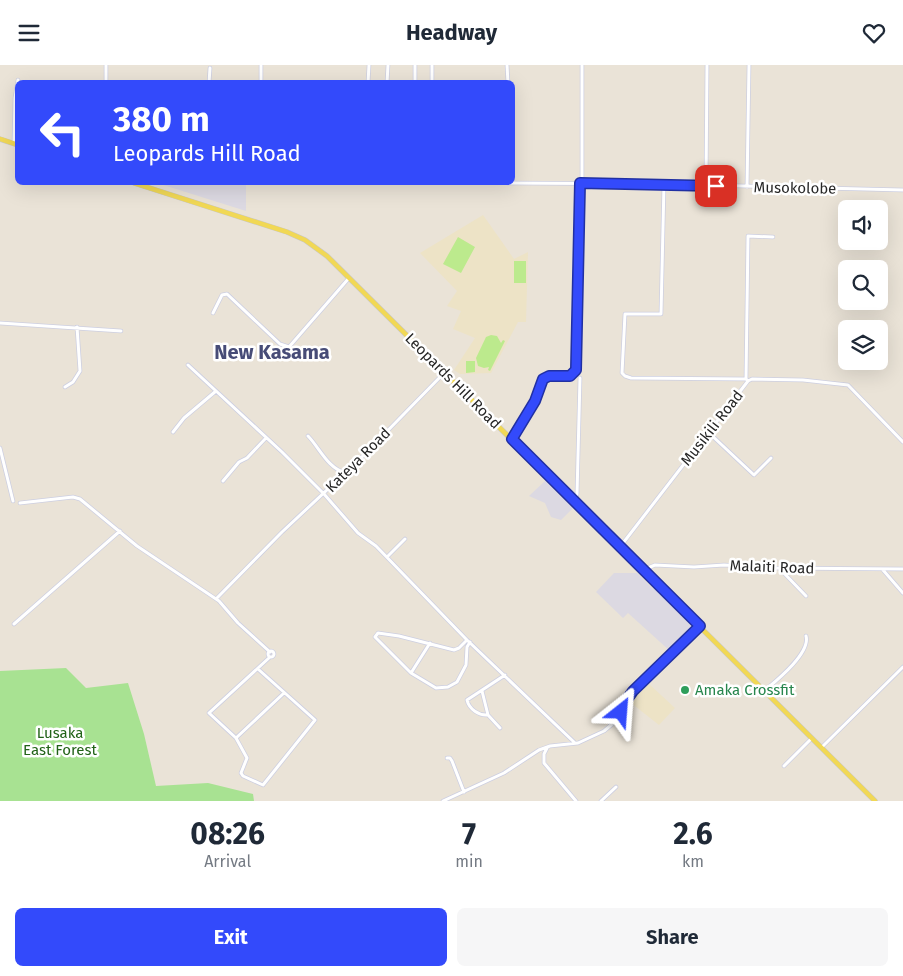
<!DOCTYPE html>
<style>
:root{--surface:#fff;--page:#f6f6f7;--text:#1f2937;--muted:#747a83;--accent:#334afb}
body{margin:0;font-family:"Fira Sans",sans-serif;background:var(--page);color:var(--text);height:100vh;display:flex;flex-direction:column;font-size:19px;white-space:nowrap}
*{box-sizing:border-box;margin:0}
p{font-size:16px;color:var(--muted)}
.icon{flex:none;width:28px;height:28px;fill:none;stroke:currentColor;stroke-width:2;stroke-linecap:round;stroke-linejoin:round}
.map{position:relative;height:736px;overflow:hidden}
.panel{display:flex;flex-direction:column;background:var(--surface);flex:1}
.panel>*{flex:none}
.guide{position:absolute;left:15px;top:15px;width:500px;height:105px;border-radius:8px;box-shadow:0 5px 20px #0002;background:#334afb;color:#fff;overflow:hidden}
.controls{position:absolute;left:838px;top:135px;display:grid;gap:10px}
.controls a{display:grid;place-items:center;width:50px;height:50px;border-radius:8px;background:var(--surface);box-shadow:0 5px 20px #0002;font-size:25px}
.pin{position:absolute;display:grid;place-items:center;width:42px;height:42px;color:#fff;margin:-21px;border-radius:10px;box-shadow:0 2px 8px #0006}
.me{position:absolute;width:55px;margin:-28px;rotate:28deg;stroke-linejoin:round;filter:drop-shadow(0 0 4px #0008)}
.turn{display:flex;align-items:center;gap:18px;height:105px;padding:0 15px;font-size:22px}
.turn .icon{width:65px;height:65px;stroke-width:2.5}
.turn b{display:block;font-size:35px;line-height:42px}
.eta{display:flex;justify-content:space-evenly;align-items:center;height:85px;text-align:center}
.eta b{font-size:30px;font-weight:700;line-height:35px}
.cta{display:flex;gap:10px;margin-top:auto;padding:10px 15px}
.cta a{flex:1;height:58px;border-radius:8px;background:var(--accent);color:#fff;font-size:20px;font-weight:700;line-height:58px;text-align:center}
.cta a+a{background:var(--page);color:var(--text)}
header{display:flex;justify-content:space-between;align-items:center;height:65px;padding:0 15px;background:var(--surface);font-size:22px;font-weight:700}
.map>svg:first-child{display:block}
.industrial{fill:#dcd9e2}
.education{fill:#ede3c6}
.green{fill:#a8e292}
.pitch{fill:#bcea8d}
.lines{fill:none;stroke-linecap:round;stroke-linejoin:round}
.minor-casing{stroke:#cdcfe1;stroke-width:4.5}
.major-casing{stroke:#c7c7c7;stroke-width:5.5}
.minor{stroke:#fff;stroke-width:3}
.major{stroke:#f1d855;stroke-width:4.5}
.route-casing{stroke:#2130a3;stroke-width:12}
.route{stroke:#334afb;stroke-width:9}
.leisure-dot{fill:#2e9e5b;stroke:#fff;stroke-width:2}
.labels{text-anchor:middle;stroke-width:5;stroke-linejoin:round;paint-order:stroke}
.street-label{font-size:15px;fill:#272727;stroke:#fff}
.leisure-label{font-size:15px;fill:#27864d;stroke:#fff;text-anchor:start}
.park-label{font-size:15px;fill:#226318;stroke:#fff}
.district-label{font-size:20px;font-weight:bold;fill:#474c77;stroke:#fff}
</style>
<header><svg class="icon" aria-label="menu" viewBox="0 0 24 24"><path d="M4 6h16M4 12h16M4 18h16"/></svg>Headway<svg class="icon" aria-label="heart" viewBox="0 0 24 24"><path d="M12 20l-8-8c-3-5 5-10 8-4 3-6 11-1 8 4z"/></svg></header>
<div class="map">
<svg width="903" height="736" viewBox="0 0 903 736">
<rect width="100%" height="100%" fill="#eae3d7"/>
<path class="industrial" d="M157,118H246V146Z
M545,416L573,443L561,455L551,452L545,438L529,431Z
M614,508H637L653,524L655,522L693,563L670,586L628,548L623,553L596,527Z"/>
<path class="education" d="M483,150L514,194L528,187L526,257H518L491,308L460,309L454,305L475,273L453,264L461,246L447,241L457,226L420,188Z
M648,618L675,643L659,660L631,638Z"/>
<path class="green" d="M66,603L86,623L128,618L144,669L156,721L208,718L253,729L254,736H0V606Z"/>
<path class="pitch" d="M458,172L475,182L461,208L443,199Z
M514,196H526V218H514Z
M491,270L497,271L501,278L503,275L505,276L490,306L488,305L489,302L484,303L478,301L476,293L486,272Z
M466,296H475V307L466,308Z"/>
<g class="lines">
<g class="minor-casing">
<path id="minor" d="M261,0V18
M507,0L508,18
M106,18V0
M209,18L210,3
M368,18L369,0
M387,18L388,0
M415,18V0
M432,18V0
M14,79L15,33L18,15
M507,118L662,119L903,125
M582,118V0
M664,119L661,249H625L622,308L625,311L631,313L746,314L748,316
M706,120L707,0
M747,122L749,0
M213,248L222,230L227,229L280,279L289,282L349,213
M0,258L121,266
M188,300L282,387L324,429L358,468L376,481L467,575L575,678
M746,314L748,171L773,172
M65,322L73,317L80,306L77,262
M173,367L184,353L216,326
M708,367L754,410L771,393
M308,371C319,382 328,404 346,408
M512,374L535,336L543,314L549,311H570L576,305L580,118
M0,383L13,436
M223,416L239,397L247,393L266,373
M575,437L577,429L580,313
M20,438L73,432L80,434L137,481L219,536L238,558L270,587
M620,482L748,316L752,314L803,315L848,320L903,377
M387,492L405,474
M780,504L806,531
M643,505L655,500L694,502L724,500L772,503L903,504
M883,505L903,528
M216,534L282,467L359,395L444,308
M14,559L120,466
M467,575L459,583L454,585L399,571L378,568L375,572L411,608L436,623L448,622L457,617L466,600L467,582L470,577
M268 589a3 3 0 1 1 6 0a3 3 0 1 1-6 0Z
M258,604L315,655L263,720L243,711L241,708L247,693L236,673L209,648L270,592
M411,608L430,578
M482,626L488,650L500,663
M764,626C776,616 811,588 806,571
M488,650C479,651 469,644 467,635L505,610
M236,673L284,628
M822,682L903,602
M547,683L544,689V698L576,736
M447,693H450L452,696L464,727
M784,701L812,673
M443,736L504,708L539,685L550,681L578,678L604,666L617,655L633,626L700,561
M601,736L616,722"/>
</g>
<g class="major-casing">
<path id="major" d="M0,74L18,80
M134,118L287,167L305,175L327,191L875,736"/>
</g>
<use href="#minor" class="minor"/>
<use href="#major" class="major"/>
</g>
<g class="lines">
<g class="route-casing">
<path id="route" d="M621,647L628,633L633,626L700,561L512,374L535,336L543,314L549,311H570L576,305L580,118L716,121"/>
</g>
<use href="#route" class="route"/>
</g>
<circle class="leisure-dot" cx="685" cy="625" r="5"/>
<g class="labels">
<g class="street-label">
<text transform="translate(795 123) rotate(1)" y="5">Musokolobe</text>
<text transform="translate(453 316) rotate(45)" y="5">Leopards Hill Road</text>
<text transform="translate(712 363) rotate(-52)" y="5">Musikili Road</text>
<text transform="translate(358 395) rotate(-45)" y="5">Kateya Road</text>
<text transform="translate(772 502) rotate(2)" y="5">Malaiti Road</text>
</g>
<g class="leisure-label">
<text x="695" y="630">Amaka Crossfit</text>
</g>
<g class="park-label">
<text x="60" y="673">Lusaka<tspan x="60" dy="17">East Forest</tspan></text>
</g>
<g class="district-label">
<text x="272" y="294">New Kasama</text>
</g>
</g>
</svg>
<div class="controls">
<a><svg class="icon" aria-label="sound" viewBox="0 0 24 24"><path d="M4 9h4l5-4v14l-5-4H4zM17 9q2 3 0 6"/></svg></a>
<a><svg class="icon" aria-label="search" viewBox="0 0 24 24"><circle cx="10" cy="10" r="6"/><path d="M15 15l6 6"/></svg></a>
<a><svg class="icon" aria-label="layers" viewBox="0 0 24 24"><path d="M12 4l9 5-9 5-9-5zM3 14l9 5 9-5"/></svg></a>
</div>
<div class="pin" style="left:716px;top:121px;background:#d93025"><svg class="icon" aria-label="arrive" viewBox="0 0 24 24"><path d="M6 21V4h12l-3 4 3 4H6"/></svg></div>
<svg class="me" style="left:621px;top:647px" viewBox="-20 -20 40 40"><path d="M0-17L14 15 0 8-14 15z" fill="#334afb" stroke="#fff" stroke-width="4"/></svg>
<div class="guide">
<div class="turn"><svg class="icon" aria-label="left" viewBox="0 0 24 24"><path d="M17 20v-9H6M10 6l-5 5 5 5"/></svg><div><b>380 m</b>Leopards Hill Road</div></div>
</div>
</div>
<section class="panel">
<div class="eta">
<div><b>08:26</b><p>Arrival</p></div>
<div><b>7</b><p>min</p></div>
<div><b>2.6</b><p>km</p></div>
</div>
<div class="cta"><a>Exit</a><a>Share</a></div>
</section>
